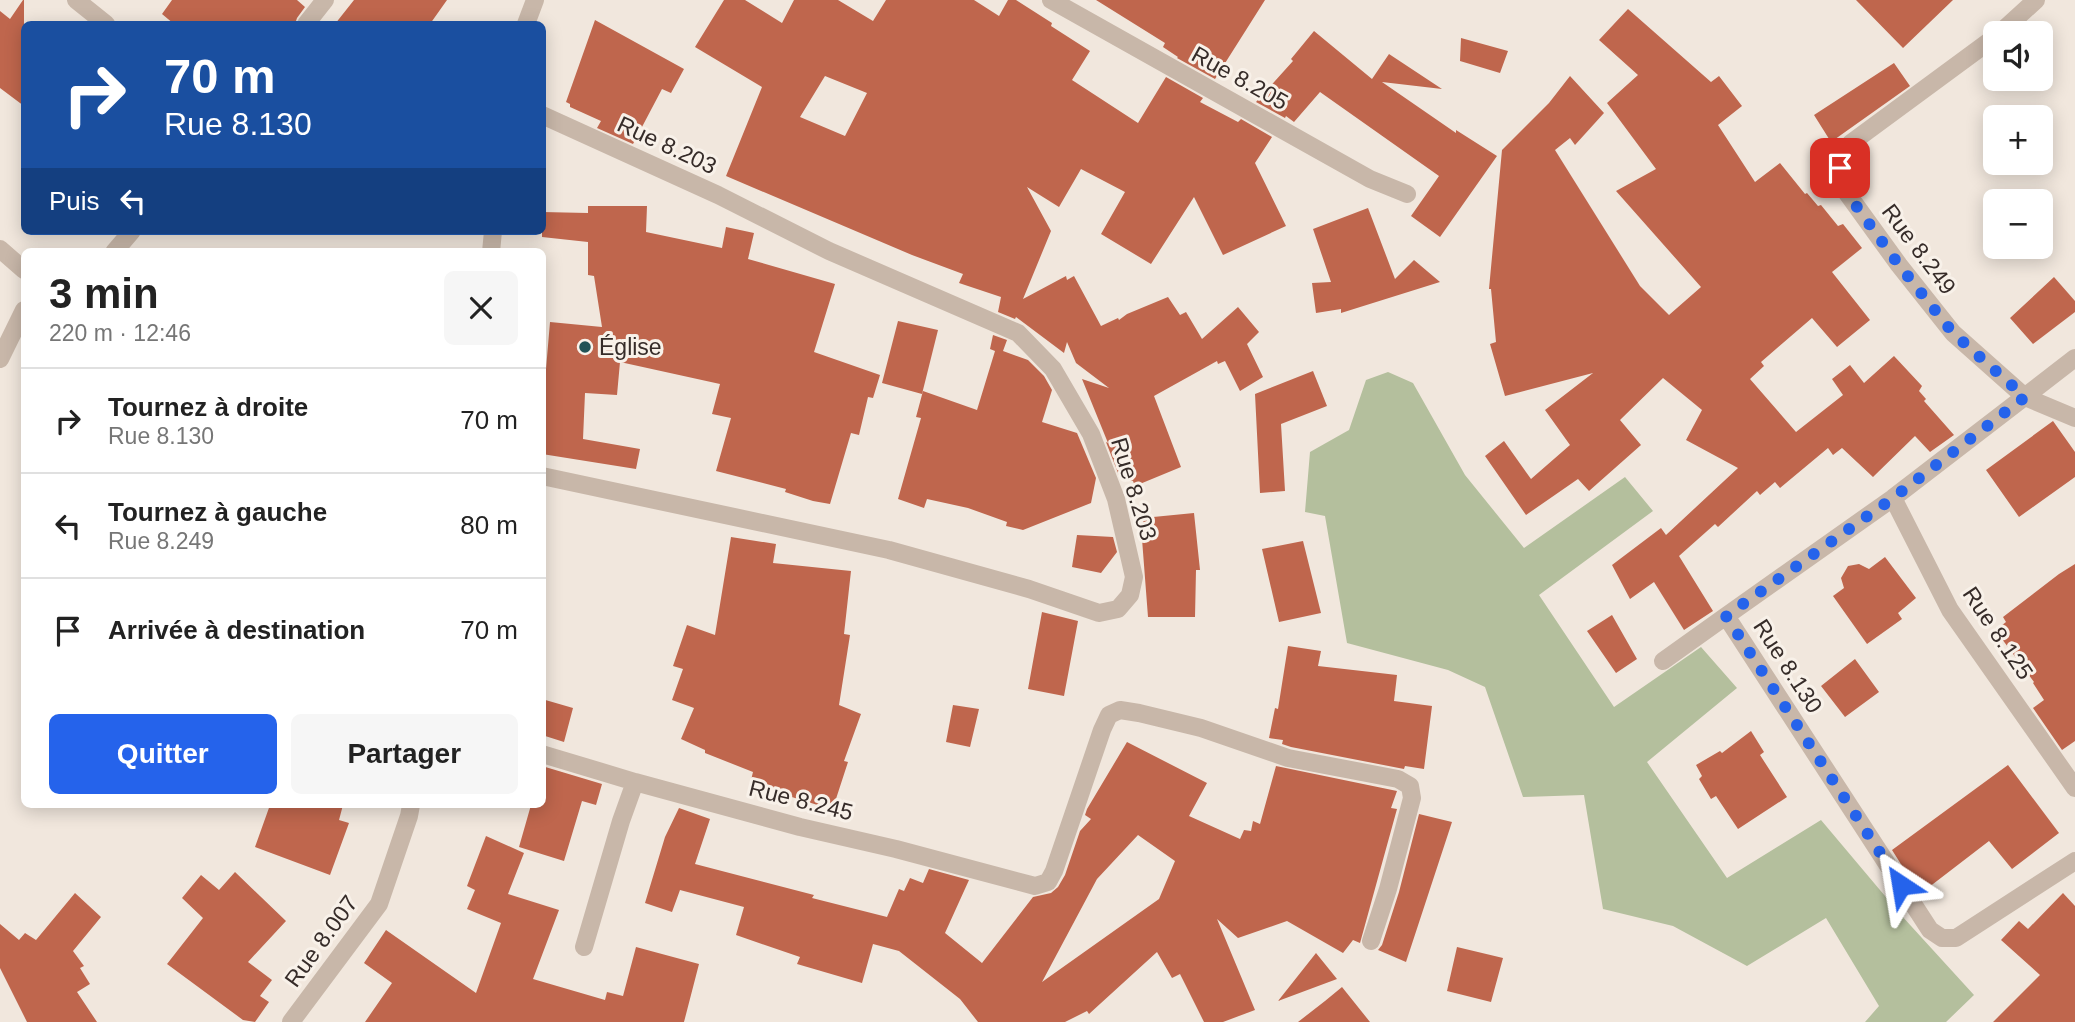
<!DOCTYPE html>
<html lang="fr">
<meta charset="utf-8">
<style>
:root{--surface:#fff;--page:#f6f6f6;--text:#222;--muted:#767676;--line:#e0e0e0;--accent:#2563eb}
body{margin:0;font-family:Arial,sans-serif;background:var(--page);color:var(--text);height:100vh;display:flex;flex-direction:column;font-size:26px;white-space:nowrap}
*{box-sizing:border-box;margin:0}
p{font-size:23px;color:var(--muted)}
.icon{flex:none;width:38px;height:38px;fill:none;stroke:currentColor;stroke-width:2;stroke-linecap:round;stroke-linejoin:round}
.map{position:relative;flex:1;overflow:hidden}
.details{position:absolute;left:21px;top:248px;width:525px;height:560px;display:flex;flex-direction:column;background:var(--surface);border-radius:10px;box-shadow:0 4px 18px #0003}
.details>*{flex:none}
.banner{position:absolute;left:21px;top:21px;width:525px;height:214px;border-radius:10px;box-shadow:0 4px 18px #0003;background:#1a4fa0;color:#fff;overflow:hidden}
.controls{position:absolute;left:1983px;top:21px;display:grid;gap:14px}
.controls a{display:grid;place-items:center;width:70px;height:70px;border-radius:10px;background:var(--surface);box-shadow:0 4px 18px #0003;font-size:35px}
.pin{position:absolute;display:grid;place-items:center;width:60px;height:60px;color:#fff;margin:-30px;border-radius:14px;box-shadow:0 4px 10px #0006}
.me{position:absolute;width:77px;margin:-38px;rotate:327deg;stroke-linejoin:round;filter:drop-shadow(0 0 5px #0008)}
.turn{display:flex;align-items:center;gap:24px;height:147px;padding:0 28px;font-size:32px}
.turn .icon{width:91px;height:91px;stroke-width:2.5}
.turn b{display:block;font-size:49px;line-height:60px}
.then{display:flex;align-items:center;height:66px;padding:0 28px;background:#0003;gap:14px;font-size:26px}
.round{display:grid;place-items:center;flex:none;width:74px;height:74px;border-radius:10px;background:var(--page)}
.headline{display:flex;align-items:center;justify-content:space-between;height:119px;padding:0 28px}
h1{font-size:42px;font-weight:700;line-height:52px}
.cta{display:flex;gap:14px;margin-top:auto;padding:14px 28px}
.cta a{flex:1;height:80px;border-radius:10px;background:var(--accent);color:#fff;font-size:28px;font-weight:700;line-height:80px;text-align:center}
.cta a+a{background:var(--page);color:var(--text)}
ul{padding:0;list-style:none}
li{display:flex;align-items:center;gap:21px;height:105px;padding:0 28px;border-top:2px solid var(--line)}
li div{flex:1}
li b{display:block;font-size:26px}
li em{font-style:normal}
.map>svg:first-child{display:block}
.green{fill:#b4bf9d}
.building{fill:#bf664d;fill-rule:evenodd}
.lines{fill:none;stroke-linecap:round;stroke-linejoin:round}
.minor{stroke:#c8b7a9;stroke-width:18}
.route{stroke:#2563eb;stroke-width:12;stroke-dasharray:0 21.6}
.poi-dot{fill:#215255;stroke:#f8f1e9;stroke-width:2.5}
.labels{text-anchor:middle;stroke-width:6;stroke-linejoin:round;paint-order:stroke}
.street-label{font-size:23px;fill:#362c29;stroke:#f8f1e9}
.poi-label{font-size:23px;fill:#362c29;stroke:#f8f1e9;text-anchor:start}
</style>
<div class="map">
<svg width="2075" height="1022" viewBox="0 0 2075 1022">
<rect width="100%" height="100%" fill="#f1e7dd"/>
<path class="green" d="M1388,372L1413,383L1465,475L1524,548L1625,477L1653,511L1539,595L1614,707L1701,647L1737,688L1647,762L1727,878L1821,820L1901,915L1974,995L1946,1022H1865L1879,1006L1826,918L1747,966L1673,926L1603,909L1584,795L1523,797L1485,687L1448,670L1347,643L1325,516L1305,512L1310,452L1349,430L1366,380Z"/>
<path class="building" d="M23,0H24V106L0,88V11L10,19Z
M172,0H297L305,7L297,18L295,24H174L162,14Z
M354,0H447L430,24H335Z
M724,0H745L782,23L794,0H838L873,21L886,0H974L999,16L1008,0H1016L1052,23L1051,26L1090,51L1072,80L1138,123L1166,77L1203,98L1200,102L1238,122L1241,119L1272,137L1255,163L1286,226L1223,255L1194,197L1151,264L1101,234L1125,192L1081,169L1059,207L1027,187L1051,231L1023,299L1066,276L1067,280L1074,276L1101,326L1118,318L1119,320L1127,314L1168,297L1180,315L1186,312L1202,339L1238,307L1259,332L1247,344L1263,377L1240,391L1225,361L1218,364L1217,361L1154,396L1181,467L1135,486L1133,481L1120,478L1106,442L1108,443L1082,379L1109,388L1076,363L1067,342L1064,353L1016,317L1015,319L998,312L1001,297L959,283L963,274L912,255L726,176L762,87L695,47ZM825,76L867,93L845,136L800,117Z
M1096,0H1265L1215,79L1177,58L1178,57L1163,47L1165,43Z
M1856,0H1953L1903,48Z
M1628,9L1711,82L1719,76L1742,106L1718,125L1755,182L1780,163L1805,194L1807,193L1818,206L1821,205L1838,226L1843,224L1862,248L1832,272L1870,320L1837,347L1812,318L1761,362L1764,366L1750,379L1796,432L1843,395L1832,379L1850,365L1864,383L1894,356L1922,386L1919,391L1926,399L1924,401L1954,435L1930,452L1915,436L1873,477L1842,448L1833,455L1828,448L1780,488L1775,482L1760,495L1757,491L1718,527L1715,524L1679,556L1713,611L1684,630L1654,582L1630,599L1612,565L1661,528L1666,535L1738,468L1686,440L1702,410L1663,378L1620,420L1641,445L1589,491L1578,479L1526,515L1485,456L1504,441L1531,479L1570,445L1545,410L1593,373L1505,396L1490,344L1496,342L1491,289H1489L1502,150L1549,103L1570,76L1604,113L1575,145L1570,138L1555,150L1640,286L1669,315L1701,287L1616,191L1656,169L1607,103L1638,75L1599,40Z
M595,20L684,69L671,93L662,89L633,144L597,128L601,121L570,107V104L566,102Z
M1314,31L1372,79L1389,54L1442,89L1382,82L1456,133V130L1497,156L1440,237L1411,216L1439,176L1320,92L1294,122L1286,116L1285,118L1256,102L1293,61L1291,59Z
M1461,38L1508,51L1500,73L1460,61Z
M1894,63L1910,86L1831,142L1814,115Z
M588,206H647L646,232L722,248L726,227L754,233L748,259L835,284L814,352L880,375L873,398L868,397L859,435L851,433L830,504L813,501L785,492L786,489L716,471L731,418L712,414L720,384L620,362L617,395L585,393L583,439L640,449L636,469L542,454V369H546L550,322L602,327L594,276L588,275V242L542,237V212L588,213Z
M1368,208L1395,279L1414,260L1440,282L1341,313V309L1316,313L1312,283L1331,282L1313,229Z
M2054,277L2075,301V312L2033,344L2010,318Z
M898,321L938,330L922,394L882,383Z
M993,335L1007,340L1003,351L1028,360L1044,376L1052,390L1042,422L1077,433L1096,478L1091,503L1023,530L1006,526L1007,522L968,508L927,499L924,508L898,499L921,418L916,417L923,391L977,410L995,351L990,349Z
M1313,371L1327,406L1281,424L1285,491L1260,493L1255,394Z
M2053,421L2075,452V477L2019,517L1986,470Z
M1194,513L1200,570H1196L1195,617H1148L1142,539H1145L1143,518Z
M1077,535L1113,537L1117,552L1101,573L1072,567Z
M731,537L776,544L773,563L851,571L844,634L850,635L839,705L861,714L844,761L848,762L834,805L826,803L824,807L750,784L753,772L705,753V750L681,739L694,708L672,700L683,669L673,666L687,625L715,635Z
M1303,541L1321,613L1279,622L1262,549Z
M1885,557L1916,598L1898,613L1902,619L1867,644L1833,596L1844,588L1841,578L1848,566L1859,564L1869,569Z
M2075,564V741L2062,750L2033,708L2044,700L2033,683L2034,682L1999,635L2004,631L2001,626L2006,622L2003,617L2059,574Z
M1042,612L1078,621L1064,696L1028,689Z
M1612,615L1637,659L1616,673L1587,631Z
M1288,646L1321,651L1318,666L1397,675L1394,701L1432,706L1424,769L1405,766L1404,769L1291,747L1282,744L1283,740L1269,738L1275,708L1278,709Z
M1855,659L1879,692L1845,717L1821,686Z
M542,699L573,708L564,742L542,735Z
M953,705L979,709L970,747L946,742Z
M1751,731L1764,752L1760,755L1787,797L1738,829L1716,796L1711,799L1699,779L1702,776L1696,765L1720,751L1722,753Z
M1127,742L1207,783L1189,816L1240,839L1244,830L1251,831L1253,821L1260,824L1276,766L1397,791L1391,808L1397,809L1360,943L1353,940L1343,953L1287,921L1238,938L1217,919L1255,1010L1223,1022H1204L1180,974L1172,978L1157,952L1089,1014L1087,1011L1065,1022H978L960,999L899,951L873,944L862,983L797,964L800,957L736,935L744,907L680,890L672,912L645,903L665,837L679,808L710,819L695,864L814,895L812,898L887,917L899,889L904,891L910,878L923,883L929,869L969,880L945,933L982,963L1033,897L1051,893L1058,887L1065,875L1080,831L1091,819L1085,815L1087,809ZM1138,835L1175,861L1159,899L1042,982L1097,879Z
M2008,765L2059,833L2012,869L1989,841L1920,894L1892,850Z
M542,766L602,784L596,805L582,801L564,861L519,847L531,805H542Z
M270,805H343L339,820L349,823L330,875L255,847Z
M1419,814L1452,822L1406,962L1378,950L1382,945L1399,892Z
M486,836L524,853L508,894L559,910L533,979L605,1000L607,992L623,996L636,947L699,964L684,1022H365L392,983L364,963L386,930L476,993L501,923L467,909L475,890L467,886Z
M235,872L286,921L248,962L272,980L260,996L269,1002L255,1022L243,1020L167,964L203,918L182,898L201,875L219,890Z
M75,893L101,917L73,951L84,966L80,968L90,984L77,992L97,1022H27L0,968V924L19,940L25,933L36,940Z
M2063,893L2075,906V1022H1993L2040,975L2001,940L2019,921L2028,929Z
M1457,947L1503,958L1491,1002L1447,991Z
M1316,953L1337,979L1278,1001Z
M1342,987L1370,1022H1298L1325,1001Z"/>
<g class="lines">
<path class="minor" d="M76,0L106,24
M1051,0L1370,179L1407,194
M306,24L325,0
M526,24L535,0
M2000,33L2036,0
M1995,37L1851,143L1840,168L1844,189L1899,265L1953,333L2025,397L2075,418
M542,115L718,195L829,251L1018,333L1053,369L1091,434L1116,499L1134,577L1130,595L1118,609L1099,613L1029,589L889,550L542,476
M0,249L24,270
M114,252L132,231
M491,252L493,231
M2075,358L1893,498L1726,616L1930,930L1942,938H1956L2075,861
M0,359L24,310
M1893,498L1950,610L2075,788
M1663,661L1726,616
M542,754L635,782L800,827L896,849L1035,886L1048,882L1054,871L1102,730L1109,715L1120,710L1139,713L1201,728L1288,758L1398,779L1410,786L1412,798L1388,889L1371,941
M584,947L621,821L635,782
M291,1022L379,904L409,816L411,805"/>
</g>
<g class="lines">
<path class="route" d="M1840,168L1844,189L1899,265L1953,333L2025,397L1893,498L1726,616L1901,885"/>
</g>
<circle class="poi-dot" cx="585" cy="347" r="7"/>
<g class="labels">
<g class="street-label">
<text transform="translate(1240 78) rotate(29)" y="8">Rue 8.205</text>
<text transform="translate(667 145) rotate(25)" y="8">Rue 8.203</text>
<text transform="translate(1919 249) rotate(53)" y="8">Rue 8.249</text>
<text transform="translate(1134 489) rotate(73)" y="8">Rue 8.203</text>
<text transform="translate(1998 633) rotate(56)" y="8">Rue 8.125</text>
<text transform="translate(1788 666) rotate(57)" y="8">Rue 8.130</text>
<text transform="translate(801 800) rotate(14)" y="8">Rue 8.245</text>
<text transform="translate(321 941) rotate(-54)" y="8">Rue 8.007</text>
</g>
<g class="poi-label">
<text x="599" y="355">Église</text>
</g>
</g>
</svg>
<div class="controls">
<a><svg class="icon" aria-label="sound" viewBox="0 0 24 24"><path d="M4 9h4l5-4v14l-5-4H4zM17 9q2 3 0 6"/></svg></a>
<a>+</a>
<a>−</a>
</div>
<div class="pin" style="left:1840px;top:168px;background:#d93025"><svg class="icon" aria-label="arrive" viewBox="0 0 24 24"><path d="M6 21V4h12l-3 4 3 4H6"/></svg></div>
<svg class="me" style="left:1901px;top:885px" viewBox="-20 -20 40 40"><path d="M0-17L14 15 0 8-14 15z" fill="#2563eb" stroke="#fff" stroke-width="4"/></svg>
<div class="banner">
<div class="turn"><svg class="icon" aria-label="right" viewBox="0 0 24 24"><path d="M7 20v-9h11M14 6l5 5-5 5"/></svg><div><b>70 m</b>Rue 8.130</div></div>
<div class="then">Puis<svg class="icon" aria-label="left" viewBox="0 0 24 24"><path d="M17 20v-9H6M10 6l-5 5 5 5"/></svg></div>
</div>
<section class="details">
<div class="headline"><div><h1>3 min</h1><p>220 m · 12:46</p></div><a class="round"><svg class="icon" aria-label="close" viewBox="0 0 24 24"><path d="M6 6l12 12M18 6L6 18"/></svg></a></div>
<ul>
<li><svg class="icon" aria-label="right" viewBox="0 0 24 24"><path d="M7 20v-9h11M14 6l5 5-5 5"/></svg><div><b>Tournez à droite</b><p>Rue 8.130</p></div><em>70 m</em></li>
<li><svg class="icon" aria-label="left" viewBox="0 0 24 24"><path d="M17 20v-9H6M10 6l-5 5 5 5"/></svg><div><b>Tournez à gauche</b><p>Rue 8.249</p></div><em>80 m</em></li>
<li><svg class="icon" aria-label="arrive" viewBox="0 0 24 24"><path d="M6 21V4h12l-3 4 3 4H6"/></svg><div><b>Arrivée à destination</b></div><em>70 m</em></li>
</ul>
<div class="cta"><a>Quitter</a><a>Partager</a></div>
</section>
</div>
